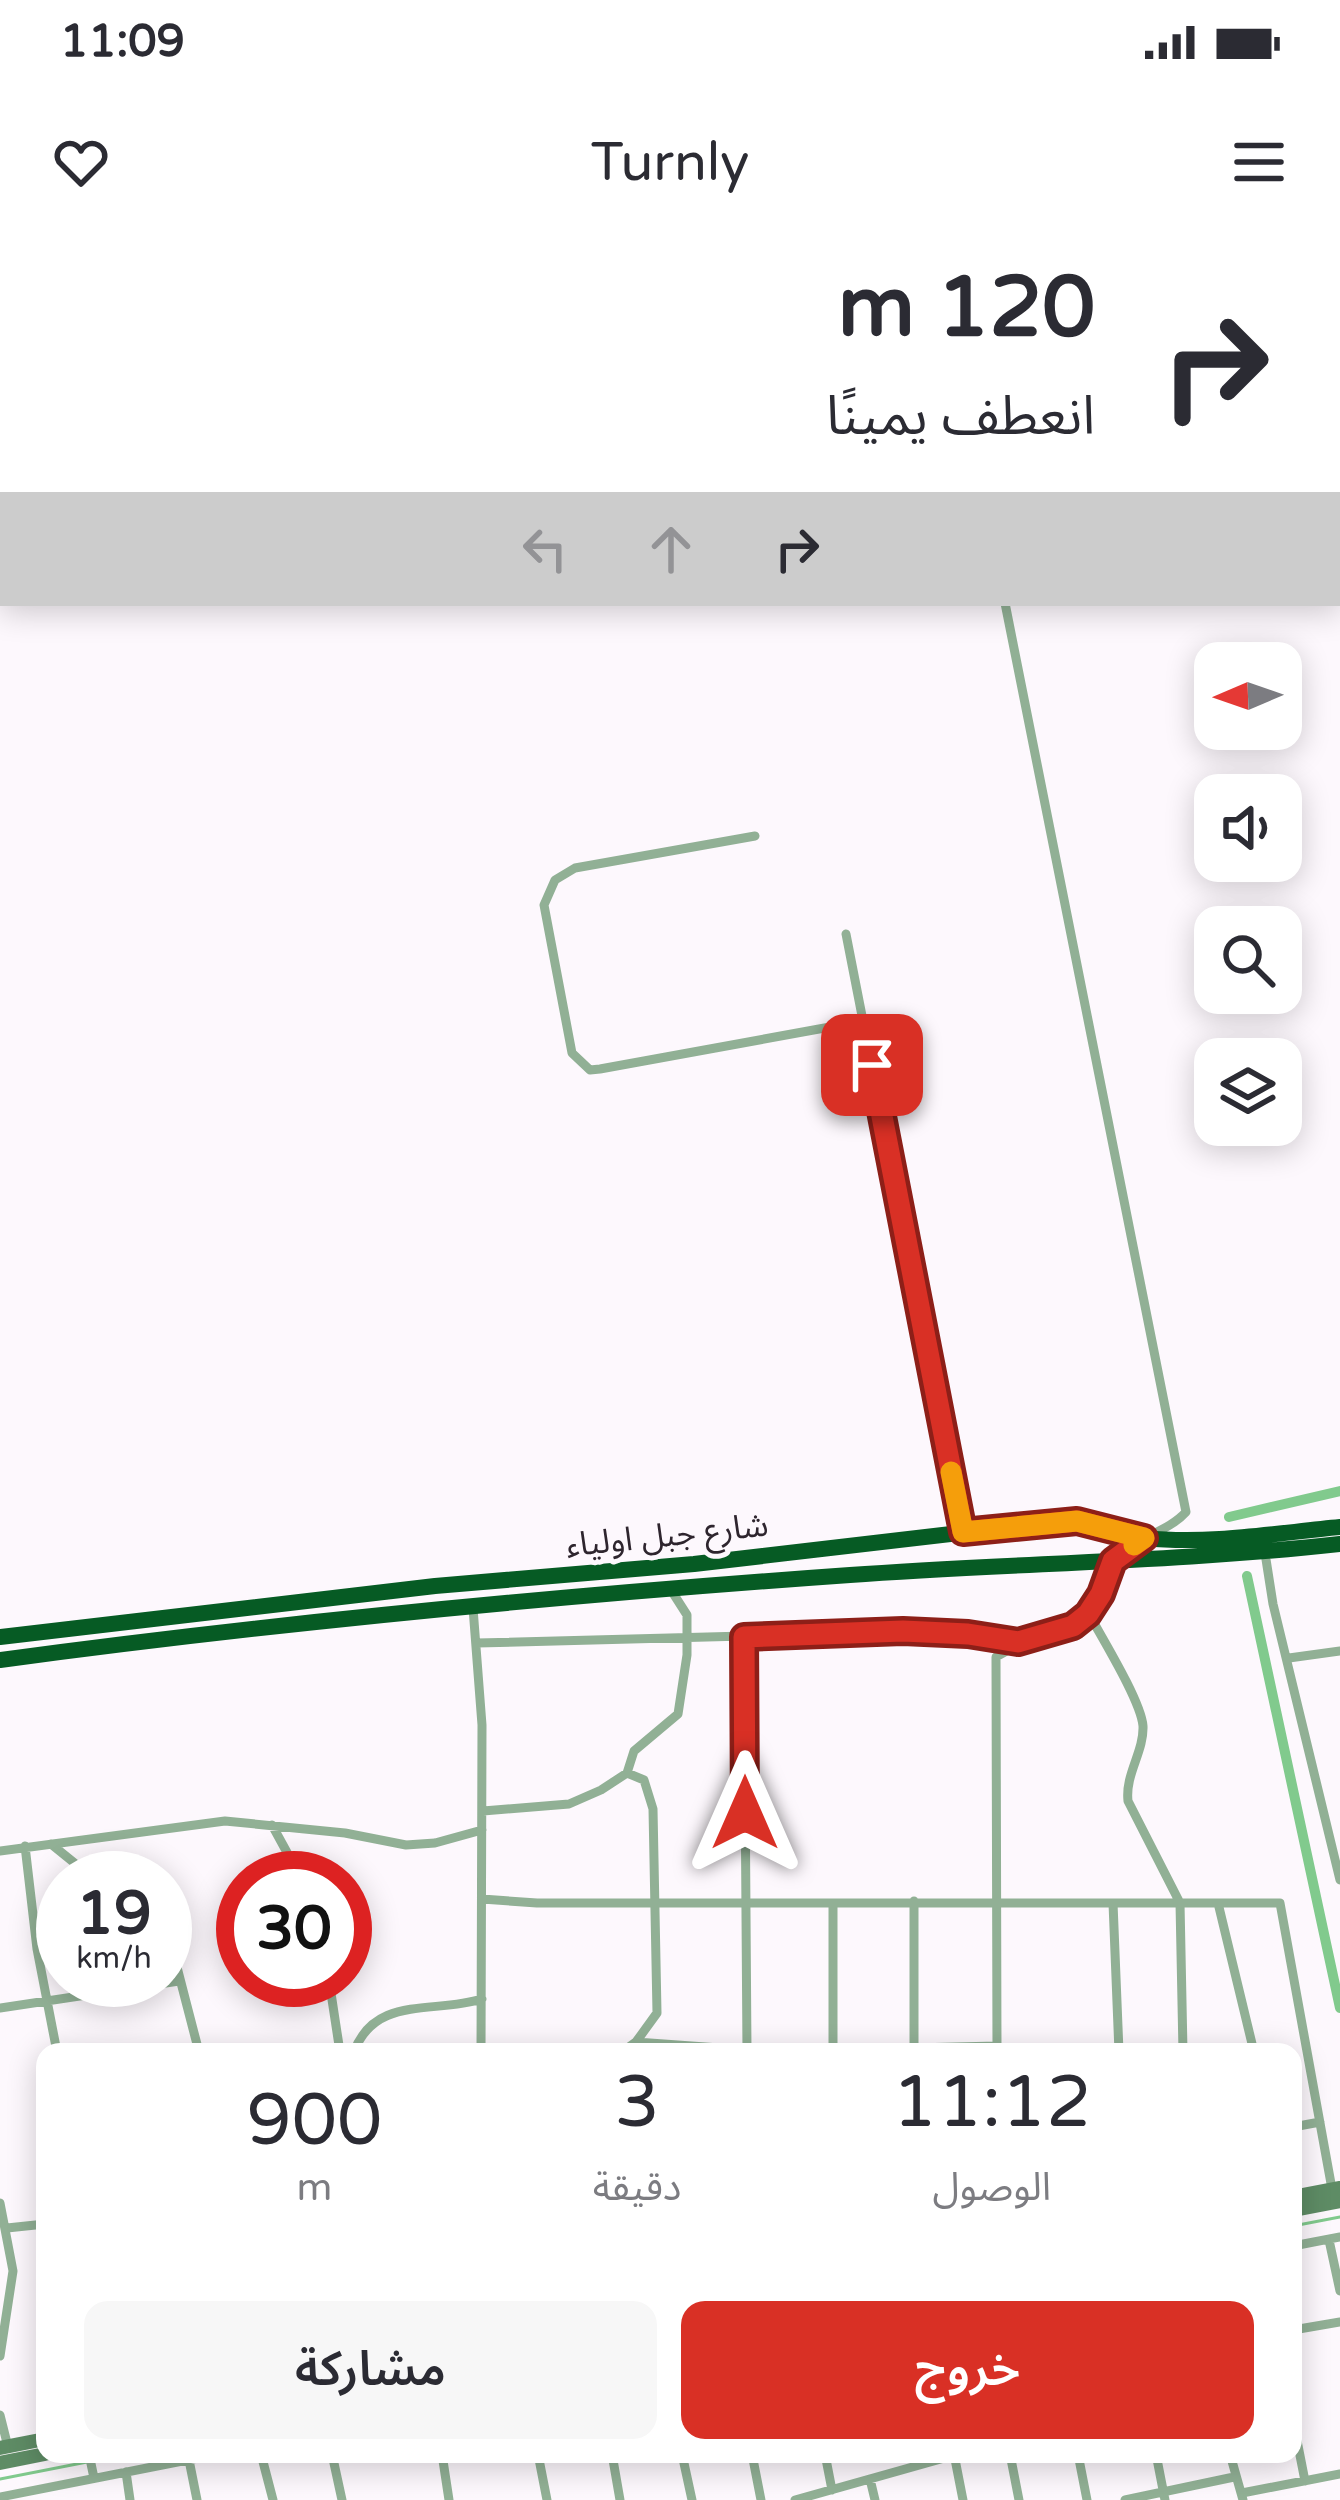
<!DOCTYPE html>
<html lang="ar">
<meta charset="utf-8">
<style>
:root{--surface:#fff;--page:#f7f7f7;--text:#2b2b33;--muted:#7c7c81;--accent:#d93025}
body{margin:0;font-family:"Varela Round","Noto Sans Arabic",sans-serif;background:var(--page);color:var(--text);direction:rtl;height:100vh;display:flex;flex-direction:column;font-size:45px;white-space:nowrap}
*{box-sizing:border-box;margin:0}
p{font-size:39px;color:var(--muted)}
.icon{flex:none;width:66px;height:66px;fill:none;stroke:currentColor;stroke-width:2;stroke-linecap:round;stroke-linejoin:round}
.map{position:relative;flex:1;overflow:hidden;direction:ltr}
.drawer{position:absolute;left:36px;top:1803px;width:1266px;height:420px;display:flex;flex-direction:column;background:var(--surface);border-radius:24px;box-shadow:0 6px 30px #0003;direction:rtl}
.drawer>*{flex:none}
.banner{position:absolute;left:0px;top:0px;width:1341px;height:366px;box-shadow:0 6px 30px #0003;direction:rtl;background:#fff;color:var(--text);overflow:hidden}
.needle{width:78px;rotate:268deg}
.fabs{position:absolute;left:1194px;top:402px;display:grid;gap:24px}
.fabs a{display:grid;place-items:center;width:108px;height:108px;border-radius:24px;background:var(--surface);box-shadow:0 6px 30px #0003;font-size:60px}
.speed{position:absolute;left:36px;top:1611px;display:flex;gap:24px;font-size:60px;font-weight:700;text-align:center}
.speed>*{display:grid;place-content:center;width:156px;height:156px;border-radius:50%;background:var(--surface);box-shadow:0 6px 30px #0003;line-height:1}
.speed small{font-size:30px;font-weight:400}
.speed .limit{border:18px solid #d22;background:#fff;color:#111}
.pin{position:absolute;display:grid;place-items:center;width:102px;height:102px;color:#fff;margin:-51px;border-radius:24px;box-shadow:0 6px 18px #0006}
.me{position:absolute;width:132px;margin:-66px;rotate:0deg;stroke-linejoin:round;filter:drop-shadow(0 0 9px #0008)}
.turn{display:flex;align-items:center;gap:42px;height:252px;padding:0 48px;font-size:54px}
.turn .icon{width:156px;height:156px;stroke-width:2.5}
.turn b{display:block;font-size:84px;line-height:102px}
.lanes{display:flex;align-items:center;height:114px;padding:0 48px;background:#0003;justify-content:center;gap:60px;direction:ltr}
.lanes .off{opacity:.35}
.eta{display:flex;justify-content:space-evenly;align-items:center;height:204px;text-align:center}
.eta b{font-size:72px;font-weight:600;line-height:84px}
.cta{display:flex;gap:24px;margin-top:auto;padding:24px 48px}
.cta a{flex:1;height:138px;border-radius:24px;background:var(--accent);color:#fff;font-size:48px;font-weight:600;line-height:138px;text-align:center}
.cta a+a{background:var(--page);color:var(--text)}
.status{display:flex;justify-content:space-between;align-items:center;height:84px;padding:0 60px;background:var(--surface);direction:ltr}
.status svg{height:33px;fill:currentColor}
header{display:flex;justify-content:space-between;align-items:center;height:156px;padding:0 48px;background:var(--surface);font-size:54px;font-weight:600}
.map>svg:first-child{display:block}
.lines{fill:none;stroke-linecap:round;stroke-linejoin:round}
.stream{stroke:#81ca8d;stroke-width:3}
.canal{stroke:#81ca8d;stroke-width:10}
.street{stroke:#91b095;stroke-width:9}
.secondary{stroke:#5e8c65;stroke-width:14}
.highway{stroke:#065b24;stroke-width:16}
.route-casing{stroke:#8d1f18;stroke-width:30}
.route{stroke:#d93025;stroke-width:21}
.slow{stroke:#f59e0b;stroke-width:21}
.labels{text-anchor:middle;stroke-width:10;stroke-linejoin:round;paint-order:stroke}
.street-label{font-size:33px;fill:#2e252e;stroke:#fdf8fd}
</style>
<div class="status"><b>11:09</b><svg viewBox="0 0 49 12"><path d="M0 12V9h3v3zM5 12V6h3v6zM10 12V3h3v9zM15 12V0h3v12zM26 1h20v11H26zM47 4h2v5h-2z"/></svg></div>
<header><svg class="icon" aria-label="menu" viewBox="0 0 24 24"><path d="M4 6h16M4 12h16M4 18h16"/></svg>Turnly<svg class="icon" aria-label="heart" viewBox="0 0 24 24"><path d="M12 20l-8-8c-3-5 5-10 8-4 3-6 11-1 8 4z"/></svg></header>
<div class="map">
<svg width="1340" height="2260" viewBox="0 0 1340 2260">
<rect width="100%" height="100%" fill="#fdf8fd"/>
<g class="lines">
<path class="stream" d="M1293,1986L1340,1977
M96,2221L130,2214
M0,2239L87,2222"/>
<path class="canal" d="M1229,1277L1340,1251
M1247,1336L1340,1768"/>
<path class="street" d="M192,0L197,3
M896,0L897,3
M755,596L575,628L555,640L544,665L572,813L590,830L600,829L863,781
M846,694L963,1292
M1265,1313L1273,1364L1340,1640
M473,1368L482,1485L481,1812
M1089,1374C1102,1398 1141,1461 1143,1486C1144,1512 1125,1534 1128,1561L1180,1663L1183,1812
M744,1397L747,1812
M477,1403L903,1392L967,1394L1018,1402
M1289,1418L1340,1411
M627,1533L644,1540L653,1569L657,1773L636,1802
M483,1571L569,1564L601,1550L627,1533L634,1511L678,1474L687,1415V1375L671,1350
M272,1585L301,1638
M51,1604L93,1638
M25,1606L37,1709L57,1812
M0,1611L225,1581L345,1593L406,1605L435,1603L482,1590
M482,1659L537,1663H1280L1332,1949
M914,1661V1812
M1113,1663L1119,1812
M1218,1663L1254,1812
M165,1681L199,1812
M329,1740L340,1812
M0,1768L179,1741
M914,1808L997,1806
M354,1812C375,1755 433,1774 482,1759
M622,1812L636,1802L747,1810
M833,1812V1663
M997,1812L996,1417C1024,1399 1052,1399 1075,1385C1101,1369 1098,1340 1114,1320C1133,1298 1167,1293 1186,1272L1005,363
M1293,1887L1320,1882
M0,1963L13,2031L0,2116
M7,1988L45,1984
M1329,2000L1340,2051
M1293,2006L1340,1997
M1293,2090L1340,2082
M0,2175L8,2207
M1293,2180L1305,2241
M89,2214L94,2238
M261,2214L273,2260
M332,2214L342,2260
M442,2214L449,2260
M538,2214L547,2260
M612,2214L620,2260
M682,2214L692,2260
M752,2214L761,2260
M825,2214L832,2250
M954,2214L963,2260
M1010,2214L1019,2260
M1078,2214L1087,2260
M1156,2214L1165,2260
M1230,2214L1243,2260
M189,2220L197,2260
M126,2232L130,2260
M870,2239L875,2260
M1242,2253L1340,2234
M0,2257L218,2214
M795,2260L955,2215
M1125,2260L1234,2237"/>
<path class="secondary" d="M1293,1957L1340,1948
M1293,1970L1340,1961
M0,2208L45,2199
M0,2223L45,2214"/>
<path class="highway" d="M0,1397L435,1346L694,1324L1045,1283C1084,1281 1108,1294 1145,1298C1209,1305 1276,1293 1340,1287
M0,1420C282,1382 567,1355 850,1335C1013,1323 1177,1322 1340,1304"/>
</g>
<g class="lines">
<g class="route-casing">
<path id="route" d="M745,1573L744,1397L903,1391L968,1394L1018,1402L1073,1386L1088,1374L1101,1354L1113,1321L1144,1298L1077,1281L963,1292L872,825"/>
</g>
<use href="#route" class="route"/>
<path class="slow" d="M951,1232L963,1292L1077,1281L1144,1298L1134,1305"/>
</g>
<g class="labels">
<g class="street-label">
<text transform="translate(667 1294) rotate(-6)" y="12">شارع جبل اولياء</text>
</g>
</g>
</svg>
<div class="fabs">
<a><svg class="needle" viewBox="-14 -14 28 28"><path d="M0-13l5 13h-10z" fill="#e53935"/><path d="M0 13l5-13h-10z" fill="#7c7c81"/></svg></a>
<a><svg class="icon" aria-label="sound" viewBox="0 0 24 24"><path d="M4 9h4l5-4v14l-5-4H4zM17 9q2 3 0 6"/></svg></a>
<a><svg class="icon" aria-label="search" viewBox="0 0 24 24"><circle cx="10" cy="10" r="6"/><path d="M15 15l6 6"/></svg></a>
<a><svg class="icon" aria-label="layers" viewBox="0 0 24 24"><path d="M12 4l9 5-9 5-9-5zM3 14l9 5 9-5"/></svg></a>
</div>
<div class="speed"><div>19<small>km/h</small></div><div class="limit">30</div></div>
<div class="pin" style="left:872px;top:825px;background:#d93025"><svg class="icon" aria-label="arrive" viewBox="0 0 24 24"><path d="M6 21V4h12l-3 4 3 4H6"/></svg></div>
<svg class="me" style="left:745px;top:1573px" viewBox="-20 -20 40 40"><path d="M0-17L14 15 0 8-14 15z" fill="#d93025" stroke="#fff" stroke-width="4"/></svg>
<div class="banner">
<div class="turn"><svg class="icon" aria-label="right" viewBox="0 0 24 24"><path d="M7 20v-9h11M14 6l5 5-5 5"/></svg><div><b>120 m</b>انعطف يمينًا</div></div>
<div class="lanes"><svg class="icon off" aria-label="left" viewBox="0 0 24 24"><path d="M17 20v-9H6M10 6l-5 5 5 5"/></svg><svg class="icon off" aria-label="ahead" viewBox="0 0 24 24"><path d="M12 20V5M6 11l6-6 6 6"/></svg><svg class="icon" aria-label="right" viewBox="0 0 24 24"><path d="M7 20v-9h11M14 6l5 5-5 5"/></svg></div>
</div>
<section class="drawer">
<div class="eta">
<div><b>11:12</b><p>الوصول</p></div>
<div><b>3</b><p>دقيقة</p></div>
<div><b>900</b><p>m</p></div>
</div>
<div class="cta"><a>خروج</a><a>مشاركة</a></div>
</section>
</div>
